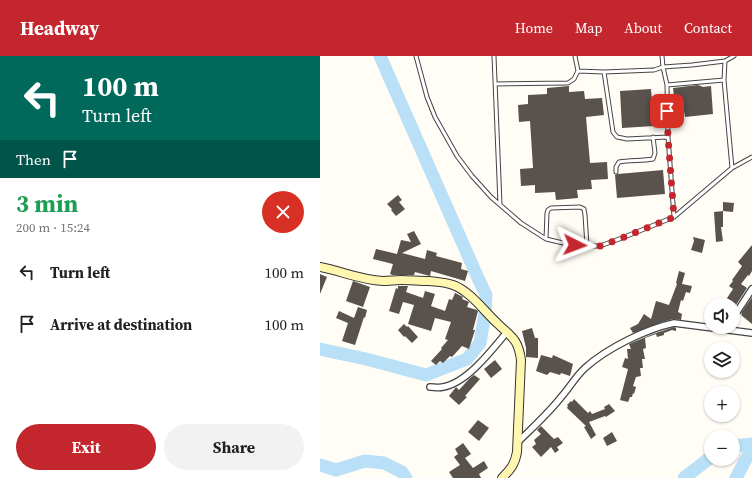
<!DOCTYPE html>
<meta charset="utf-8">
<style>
:root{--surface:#fff;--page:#f2f2f2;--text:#202124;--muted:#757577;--accent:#c4262e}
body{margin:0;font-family:"Source Serif 4",serif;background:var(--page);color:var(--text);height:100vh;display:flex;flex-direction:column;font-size:15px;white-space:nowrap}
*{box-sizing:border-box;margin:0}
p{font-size:13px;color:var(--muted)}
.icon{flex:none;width:22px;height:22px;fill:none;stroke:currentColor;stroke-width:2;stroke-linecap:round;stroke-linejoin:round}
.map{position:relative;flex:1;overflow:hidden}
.sheet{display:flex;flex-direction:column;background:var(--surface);width:320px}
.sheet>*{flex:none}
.hud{background:#00695c;color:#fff;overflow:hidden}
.buttons{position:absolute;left:384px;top:242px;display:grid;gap:8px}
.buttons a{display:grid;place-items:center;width:36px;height:36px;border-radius:50%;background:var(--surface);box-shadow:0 1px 3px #0004;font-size:20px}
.pin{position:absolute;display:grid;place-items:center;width:34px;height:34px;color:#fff;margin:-17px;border-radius:8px;box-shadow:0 2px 6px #0006}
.me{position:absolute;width:44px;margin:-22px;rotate:93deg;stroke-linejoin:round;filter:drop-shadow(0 0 3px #0008)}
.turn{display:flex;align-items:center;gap:14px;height:84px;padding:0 16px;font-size:18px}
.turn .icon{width:52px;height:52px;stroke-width:2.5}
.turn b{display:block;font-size:28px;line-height:34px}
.then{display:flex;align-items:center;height:38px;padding:0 16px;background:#0003;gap:8px;font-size:15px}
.round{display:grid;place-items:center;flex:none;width:42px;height:42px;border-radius:21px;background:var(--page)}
.headline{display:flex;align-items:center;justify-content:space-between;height:68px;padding:0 16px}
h1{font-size:24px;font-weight:700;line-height:30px;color:#1e9e55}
.action{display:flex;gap:8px;margin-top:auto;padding:8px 16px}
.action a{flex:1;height:46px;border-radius:24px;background:var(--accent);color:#fff;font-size:16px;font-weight:700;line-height:46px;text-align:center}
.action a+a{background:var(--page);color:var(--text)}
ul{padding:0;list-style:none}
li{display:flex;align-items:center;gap:12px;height:52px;padding:0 16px}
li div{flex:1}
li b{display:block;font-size:15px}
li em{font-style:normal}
header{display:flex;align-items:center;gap:24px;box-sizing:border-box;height:56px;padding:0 20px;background:var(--accent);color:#fff}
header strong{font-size:19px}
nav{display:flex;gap:22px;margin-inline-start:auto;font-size:14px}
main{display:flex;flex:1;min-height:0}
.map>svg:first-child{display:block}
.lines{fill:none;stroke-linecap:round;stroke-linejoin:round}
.river{stroke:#b9e0f7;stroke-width:13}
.building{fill:#5a524d}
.lane-casing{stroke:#444;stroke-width:5}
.street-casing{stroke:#444;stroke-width:8}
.secondary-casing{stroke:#333;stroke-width:10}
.lane{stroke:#fff;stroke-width:3}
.street{stroke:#fff;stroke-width:5.5}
.secondary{stroke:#fff6b0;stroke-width:8}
.route{stroke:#c4262e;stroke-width:7;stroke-dasharray:0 12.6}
</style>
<header>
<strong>Headway</strong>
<nav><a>Home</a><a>Map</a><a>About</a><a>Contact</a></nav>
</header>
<main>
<section class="sheet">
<div class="hud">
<div class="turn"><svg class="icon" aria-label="left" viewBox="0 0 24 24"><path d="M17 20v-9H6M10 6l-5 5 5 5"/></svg><div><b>100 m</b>Turn left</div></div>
<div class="then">Then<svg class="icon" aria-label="arrive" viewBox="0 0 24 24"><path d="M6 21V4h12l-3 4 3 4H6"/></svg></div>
</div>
<div class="headline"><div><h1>3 min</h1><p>200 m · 15:24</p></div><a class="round" style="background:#d93025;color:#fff"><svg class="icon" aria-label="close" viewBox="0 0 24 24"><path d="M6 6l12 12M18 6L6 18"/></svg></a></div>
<ul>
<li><svg class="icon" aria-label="left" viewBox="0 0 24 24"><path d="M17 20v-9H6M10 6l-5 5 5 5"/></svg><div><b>Turn left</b></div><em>100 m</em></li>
<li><svg class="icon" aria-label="arrive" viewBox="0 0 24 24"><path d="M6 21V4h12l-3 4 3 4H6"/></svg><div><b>Arrive at destination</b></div><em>100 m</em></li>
</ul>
<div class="action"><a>Exit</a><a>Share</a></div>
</section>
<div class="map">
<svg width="432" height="422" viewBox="0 0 432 422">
<rect width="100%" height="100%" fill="#fffdf5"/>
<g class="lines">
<path class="river" d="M0,293L46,303L106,319L147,303L160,287L165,257L166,239L158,222L60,0
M413,390L432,388
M0,409L16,414L45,405L64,407L82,416L86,422
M364,422L391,401
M416,422L432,392"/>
</g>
<path class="building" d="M378,29L383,31L391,30L393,58L365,61L364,55L354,56L352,40H354L353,32Z
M249,30V36L264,35L265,43L282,42L284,59L266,61L270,107L287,106L288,123L271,124L272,133L257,134L258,142L236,144L235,136L215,137V129L201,130L200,113L213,112L210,65L199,66L198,49L208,48V39L227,38V32Z
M331,33L334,70L302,72L300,35Z
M343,114L345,138L297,142L295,119L298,118Z
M78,139L82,144L79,146L85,153L76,160L71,154L72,153L67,148Z
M403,146L414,147L413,156L403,155V171H401L403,185L396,186L394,156L403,155Z
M94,175L101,188L82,197L105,203L107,194L117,197L116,200L142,207L141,213L148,215L145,225L111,215L110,220L95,216L94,219H73L70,218L73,208L53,203L56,193L77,198L81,184L91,186L87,178Z
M373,181L385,184L382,197L371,194L374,185Z
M432,189V215L429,220L428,219L421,228L427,232L416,249H406L409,244L407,242L413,233L409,230L413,225L412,224L422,210L418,206Z
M359,215L365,217L362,228L372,230L370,237L366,236L363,245L361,244L358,256L362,258L361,264L353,263L342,266L313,277L310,272L318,268L324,258L331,263L336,245L349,249L357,228L356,227Z
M0,218L7,221L0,238Z
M33,225L50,231L43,251L26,245Z
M78,230H88L86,236L103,242L105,235L115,238L111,250L125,255L129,243L132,244L135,237L143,241L142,243L147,245L149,246L147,251L157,254L158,255L153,274H155L149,293L142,290L132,301L130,300L123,307L120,305L116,309L111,305L122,293L121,292L128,284L125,283L131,266L115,262L111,275L88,268L94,249L83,246L79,258L69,255L76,232L78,233Z
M432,241V268L421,259L422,258L421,257Z
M38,251L47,254L45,262L44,261L35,289L22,285L28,267L16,262L19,255L34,262Z
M84,268L87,271L88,270L98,281L92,287L85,280L84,281L78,274Z
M354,271L356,272V275L352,274L344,277V279L337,281L336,278L325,282L326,292L323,293L325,303H322L323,312H320L321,320L316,321L313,330L316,331L314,338L313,337L312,341H310L308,346L300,344L308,313L302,311L305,302L308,303L307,293H311L309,288L333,278Z
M212,272L215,282H218V302L206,301V292L202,275Z
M221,299L232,302L233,299L253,308L250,320L241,317L240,319L230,316L227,319L216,315Z
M175,304L182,313L171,322L164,313Z
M154,319L160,323L145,340L147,341L139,349L129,340L136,331L139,334L149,323Z
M254,343L268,357L270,355L272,358L285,353L284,351L289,348L295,355L286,361L285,360L269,366L276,379L271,383L264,371L266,370L247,352L248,350L247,349L251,345L252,346Z
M158,364L169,372L159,385L148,376Z
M221,370L234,383L238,381L243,387L237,391L239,394L235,397L231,391L221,401L212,391L216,388L214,384L221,378L217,374Z
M292,376L297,385L287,390L283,382Z
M143,387L151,398L145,402L153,412L164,405L168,412L159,418L161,422H133L129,416L140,409L134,401L138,398L135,393Z"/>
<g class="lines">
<g class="lane-casing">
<path id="lane" d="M96,0L107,41L115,61L137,100L152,120L171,141L201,167L226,183L243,187L267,190H280L302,182L354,161L412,112L432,101
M174,0L180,148
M255,0L258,15L284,16L334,14L343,11L372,9L405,5L414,0
M342,0L343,11L347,29L348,81L354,161
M405,5L404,24L412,112
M284,16L293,76L297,81L307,83L348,81
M175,28L248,27L254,23L258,15
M347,29L404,24
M296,116V111L299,106C310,104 322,105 333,103L335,97L333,81
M226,183L227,157L228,154L231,152L260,151L264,153L265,159L267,190"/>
</g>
<g class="street-casing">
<path id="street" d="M413,262L432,233
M110,331C114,331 119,332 123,331C147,327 172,294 187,276
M198,386C213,371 229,357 242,340C250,331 256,320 265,312C287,292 326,273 354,267L432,277"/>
</g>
<g class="secondary-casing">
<path id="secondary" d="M0,211C21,215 41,224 63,225C69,225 75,224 81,224C90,224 100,225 109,225C117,226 125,226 133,229C150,235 164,255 177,267C191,281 198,282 201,304L197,396C195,408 191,413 182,422"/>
</g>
<use href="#lane" class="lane"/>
<use href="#street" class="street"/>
<use href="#secondary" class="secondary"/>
</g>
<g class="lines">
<path class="route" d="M255,189L266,190H280L302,182L354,161L348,81L347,55"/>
</g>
</svg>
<div class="buttons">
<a><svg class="icon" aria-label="sound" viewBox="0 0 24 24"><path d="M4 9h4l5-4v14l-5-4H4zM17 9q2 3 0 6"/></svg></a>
<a><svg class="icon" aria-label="layers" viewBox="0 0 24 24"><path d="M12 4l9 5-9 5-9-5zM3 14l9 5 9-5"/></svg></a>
<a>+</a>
<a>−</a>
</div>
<div class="pin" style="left:347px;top:55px;background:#d93025"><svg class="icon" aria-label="arrive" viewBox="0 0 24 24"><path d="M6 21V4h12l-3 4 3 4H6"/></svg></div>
<svg class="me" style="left:255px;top:189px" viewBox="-20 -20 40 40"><path d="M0-17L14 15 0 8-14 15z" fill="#c4262e" stroke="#fff" stroke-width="4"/></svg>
</div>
</main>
